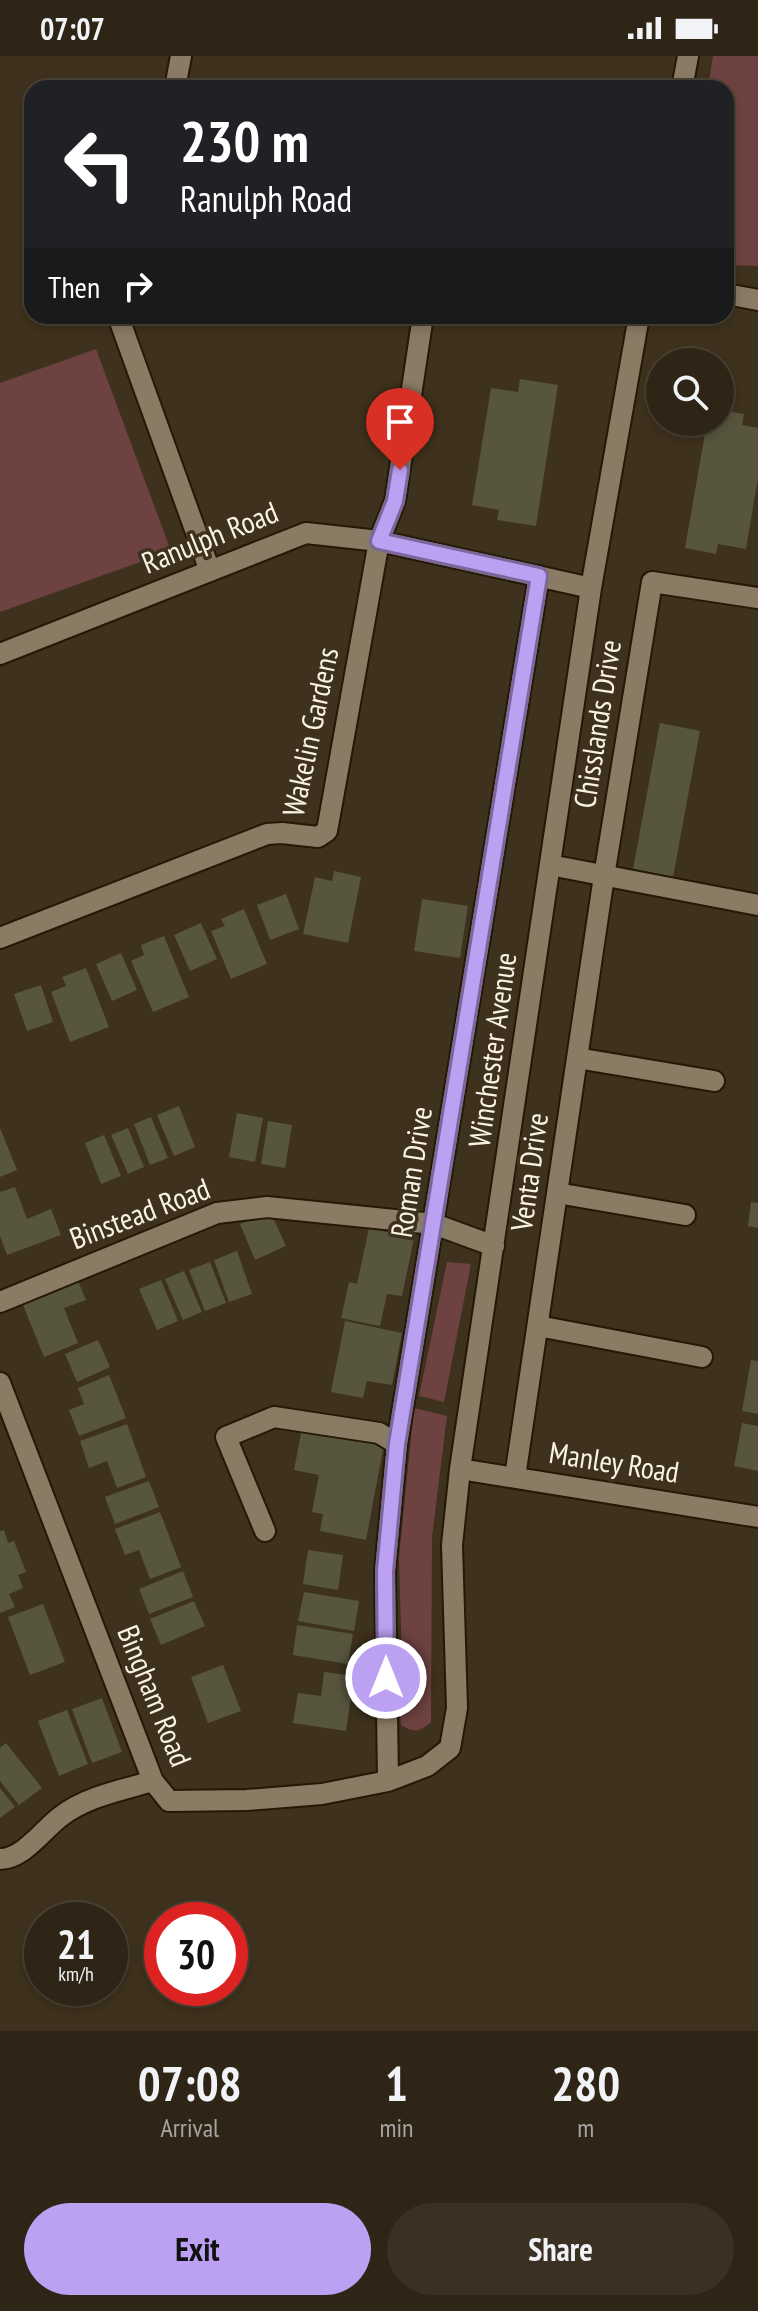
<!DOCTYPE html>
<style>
:root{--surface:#2e2516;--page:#3a3123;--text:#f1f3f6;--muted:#a7a5a1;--line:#494235;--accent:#bca0f2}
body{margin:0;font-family:"PT Sans Narrow",sans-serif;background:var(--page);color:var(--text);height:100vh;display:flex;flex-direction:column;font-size:30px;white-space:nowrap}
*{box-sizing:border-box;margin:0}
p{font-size:26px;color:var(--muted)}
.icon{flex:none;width:44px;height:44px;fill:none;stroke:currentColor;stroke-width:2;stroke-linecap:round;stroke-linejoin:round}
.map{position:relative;height:1975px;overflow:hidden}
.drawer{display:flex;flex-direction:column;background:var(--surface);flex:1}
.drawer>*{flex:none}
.banner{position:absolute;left:24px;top:24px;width:710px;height:244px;border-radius:24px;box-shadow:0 4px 12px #0003,0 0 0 2px var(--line);background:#202124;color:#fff;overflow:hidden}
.fabs{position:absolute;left:646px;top:292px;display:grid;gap:16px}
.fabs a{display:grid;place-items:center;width:88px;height:88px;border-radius:50%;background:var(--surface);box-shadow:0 4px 12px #0003,0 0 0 2px var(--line);font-size:40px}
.speed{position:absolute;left:24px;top:1846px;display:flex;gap:16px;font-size:40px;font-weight:700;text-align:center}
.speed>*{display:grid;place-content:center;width:104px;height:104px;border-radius:50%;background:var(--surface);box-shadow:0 4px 12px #0003,0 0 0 2px var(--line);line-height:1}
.speed small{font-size:20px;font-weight:400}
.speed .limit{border:12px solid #d22;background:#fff;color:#111}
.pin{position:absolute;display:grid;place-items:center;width:68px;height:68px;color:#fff;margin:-82px -34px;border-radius:50% 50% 50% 0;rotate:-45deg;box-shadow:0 0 8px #0007}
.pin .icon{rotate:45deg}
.me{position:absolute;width:88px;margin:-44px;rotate:0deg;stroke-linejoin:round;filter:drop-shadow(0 0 6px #0008)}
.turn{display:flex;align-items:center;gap:28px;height:168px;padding:0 24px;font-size:36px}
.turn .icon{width:104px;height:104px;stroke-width:2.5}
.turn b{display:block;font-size:56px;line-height:68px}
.then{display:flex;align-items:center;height:76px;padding:0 24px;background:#0003;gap:16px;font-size:30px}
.eta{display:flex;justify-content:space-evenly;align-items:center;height:136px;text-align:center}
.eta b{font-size:48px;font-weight:800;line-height:56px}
.primary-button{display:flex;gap:16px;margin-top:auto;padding:16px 24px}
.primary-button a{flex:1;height:92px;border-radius:48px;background:var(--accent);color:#111;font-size:32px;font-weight:800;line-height:92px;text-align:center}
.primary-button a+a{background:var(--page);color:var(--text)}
.status{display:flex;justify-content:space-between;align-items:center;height:56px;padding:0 40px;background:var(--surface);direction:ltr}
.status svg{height:22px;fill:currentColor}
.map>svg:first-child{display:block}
.green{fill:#6e4241}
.building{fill:#57553e}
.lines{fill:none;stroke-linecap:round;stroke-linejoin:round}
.minor-casing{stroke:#251806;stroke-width:24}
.minor{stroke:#8a7b65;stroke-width:20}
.route-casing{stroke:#7a689d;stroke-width:20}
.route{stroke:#bca0f2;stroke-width:14}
.labels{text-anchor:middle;stroke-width:7;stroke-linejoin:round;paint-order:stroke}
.street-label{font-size:30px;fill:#fbf2e6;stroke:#3e311d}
</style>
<div class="status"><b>07:07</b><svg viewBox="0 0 49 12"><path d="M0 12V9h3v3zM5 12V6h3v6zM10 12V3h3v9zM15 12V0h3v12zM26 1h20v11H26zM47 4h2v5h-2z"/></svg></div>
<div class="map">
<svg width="758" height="1975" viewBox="0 0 758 1975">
<rect width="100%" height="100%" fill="#3e311d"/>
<path class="green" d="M713,0H758V210L726,209V32H708Z
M96,293L171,495L0,556V327Z
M447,1206L471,1208L444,1346L419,1340Z
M414,1352L447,1360L432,1481L431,1666C420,1676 414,1677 401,1669L398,1639L402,1610L399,1501Z"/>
<path class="building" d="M520,323L558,329L536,470L497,464L499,454L472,449L491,332L518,336Z
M720,354L744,358L742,369L758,372V422L746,493L718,488L716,498L685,492L707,366H720Z
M660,667L700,675L673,821L633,813Z
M334,815L361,821L348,887L303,878L315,821L332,825Z
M286,838L299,873L270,884L257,849Z
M422,843L468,850L460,902L414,895Z
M244,853L267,908L231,923L211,875L225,870L221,863Z
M201,867L217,903L190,915L174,879Z
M164,880L189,941L153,956L131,905L144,899L141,889Z
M121,897L137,934L112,945L96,908Z
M86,912L109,971L70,986L51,936L66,930L62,921Z
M41,929L53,966L27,975L14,938Z
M179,1050L195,1091L174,1100L157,1059Z
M237,1057L263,1062L255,1106L229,1101Z
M151,1061L168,1102L150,1109L134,1068Z
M268,1065L292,1069L285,1112L261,1108Z
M0,1072L17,1114L0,1121Z
M128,1072L144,1111L128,1118L111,1079Z
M104,1079L121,1120L101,1128L85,1087Z
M15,1131L27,1163L51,1153L61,1179L7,1199L0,1180V1136Z
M751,1146L758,1147V1172L748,1170Z
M270,1155L286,1190L255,1204L240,1168Z
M369,1172L414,1182L402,1240L387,1238L380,1270L341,1262L349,1226L357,1228Z
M237,1195L252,1238L229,1246L214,1204Z
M210,1206L226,1247L205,1255L189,1214Z
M184,1215L202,1256L183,1264L165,1223Z
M77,1222L86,1244L64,1252L78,1287L44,1301L21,1244Z
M161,1224L178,1265L157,1274L139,1233Z
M345,1265L402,1277L392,1329L367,1325L363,1342L331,1336Z
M98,1284L110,1311L77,1326L65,1298Z
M751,1304L758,1305V1358L742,1355Z
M109,1319L126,1362L79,1380L69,1354L84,1348L78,1332Z
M303,1367L385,1383L366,1484L320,1475L323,1458L312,1456L319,1419L294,1414Z
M742,1367L758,1370V1415L734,1410Z
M127,1368L146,1421L117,1432L107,1405L89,1412L80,1385Z
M149,1425L159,1451L115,1468L105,1441Z
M160,1456L181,1511L150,1523L139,1494L125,1499L115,1473Z
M4,1474L8,1487L14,1485L26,1516L18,1519L23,1532L9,1538L15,1551L0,1557V1475Z
M308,1494L343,1499L338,1534L303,1528Z
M183,1515L193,1541L149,1558L139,1533Z
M304,1536L359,1545L354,1575L298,1565Z
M194,1545L205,1570L161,1589L150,1563Z
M43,1548L65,1606L30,1619L8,1561Z
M297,1569L353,1578L348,1608L293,1599Z
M223,1609L241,1655L208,1667L191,1621Z
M324,1616L354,1620L346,1675L293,1667L298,1637L321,1640Z
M102,1642L122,1696L92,1707L72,1653Z
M67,1654L88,1708L59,1720L38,1665Z
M6,1687L42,1732L19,1749L0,1725V1692Z
M0,1732L15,1751L0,1762Z"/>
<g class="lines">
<g class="minor-casing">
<path id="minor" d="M175,32L181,0
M682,32L688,0
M726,238L758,244
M118,260L210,515
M0,598L306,477L379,485L591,532
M550,809L758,849
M0,882L267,778L282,777L318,781L327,775L379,485L395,445L423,260
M577,1002L714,1025
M557,1137L685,1159
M0,1246L217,1157L267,1151L434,1168L494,1190
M538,1270L702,1301
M0,1327L153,1725L169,1745L247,1744L322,1738L388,1725L427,1710L450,1692L457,1652L452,1489L460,1413L591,532L639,260
M460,1413L758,1461
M515,1421L604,820L652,526L758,542
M265,1475L226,1381L274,1361L379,1377L397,1388
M388,1725L385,1515L397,1388L539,520
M0,1803C23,1803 43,1774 60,1761C85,1741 122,1734 153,1725"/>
</g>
<use href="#minor" class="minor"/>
</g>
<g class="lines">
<g class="route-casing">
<path id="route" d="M386,1622L385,1515L397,1388L539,520L379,485L395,445L400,414"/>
</g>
<use href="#route" class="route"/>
</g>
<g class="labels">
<g class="street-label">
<text transform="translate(210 482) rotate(-22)" y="10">Ranulph Road</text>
<text transform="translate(598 668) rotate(-81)" y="10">Chisslands Drive</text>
<text transform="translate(311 676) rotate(-78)" y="10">Wakelin Gardens</text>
<text transform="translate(493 994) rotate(-82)" y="10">Winchester Avenue</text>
<text transform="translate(412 1116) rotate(-81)" y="10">Roman Drive</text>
<text transform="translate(530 1116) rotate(-82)" y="10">Venta Drive</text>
<text transform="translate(140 1158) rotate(-21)" y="10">Binstead Road</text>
<text transform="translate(614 1407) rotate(9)" y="10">Manley Road</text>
<text transform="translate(154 1640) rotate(68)" y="10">Bingham Road</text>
</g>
</g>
</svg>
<div class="fabs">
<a><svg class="icon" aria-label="search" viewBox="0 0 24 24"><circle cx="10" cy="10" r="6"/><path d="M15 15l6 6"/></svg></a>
</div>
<div class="speed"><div>21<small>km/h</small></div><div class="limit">30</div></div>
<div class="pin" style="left:400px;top:414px;background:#d93025"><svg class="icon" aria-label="arrive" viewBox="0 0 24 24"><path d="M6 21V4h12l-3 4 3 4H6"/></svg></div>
<svg class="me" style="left:386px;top:1622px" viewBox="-20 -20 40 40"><circle r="17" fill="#bca0f2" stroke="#fff" stroke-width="3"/><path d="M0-11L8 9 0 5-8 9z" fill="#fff"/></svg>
<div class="banner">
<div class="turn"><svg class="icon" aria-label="left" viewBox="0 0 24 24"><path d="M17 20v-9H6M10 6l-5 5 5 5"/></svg><div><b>230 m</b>Ranulph Road</div></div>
<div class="then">Then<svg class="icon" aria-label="right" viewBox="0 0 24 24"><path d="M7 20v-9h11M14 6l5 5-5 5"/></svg></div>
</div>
</div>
<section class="drawer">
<div class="eta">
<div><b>07:08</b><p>Arrival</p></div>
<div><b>1</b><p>min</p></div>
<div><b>280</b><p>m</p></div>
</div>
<div class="primary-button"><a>Exit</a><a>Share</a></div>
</section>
